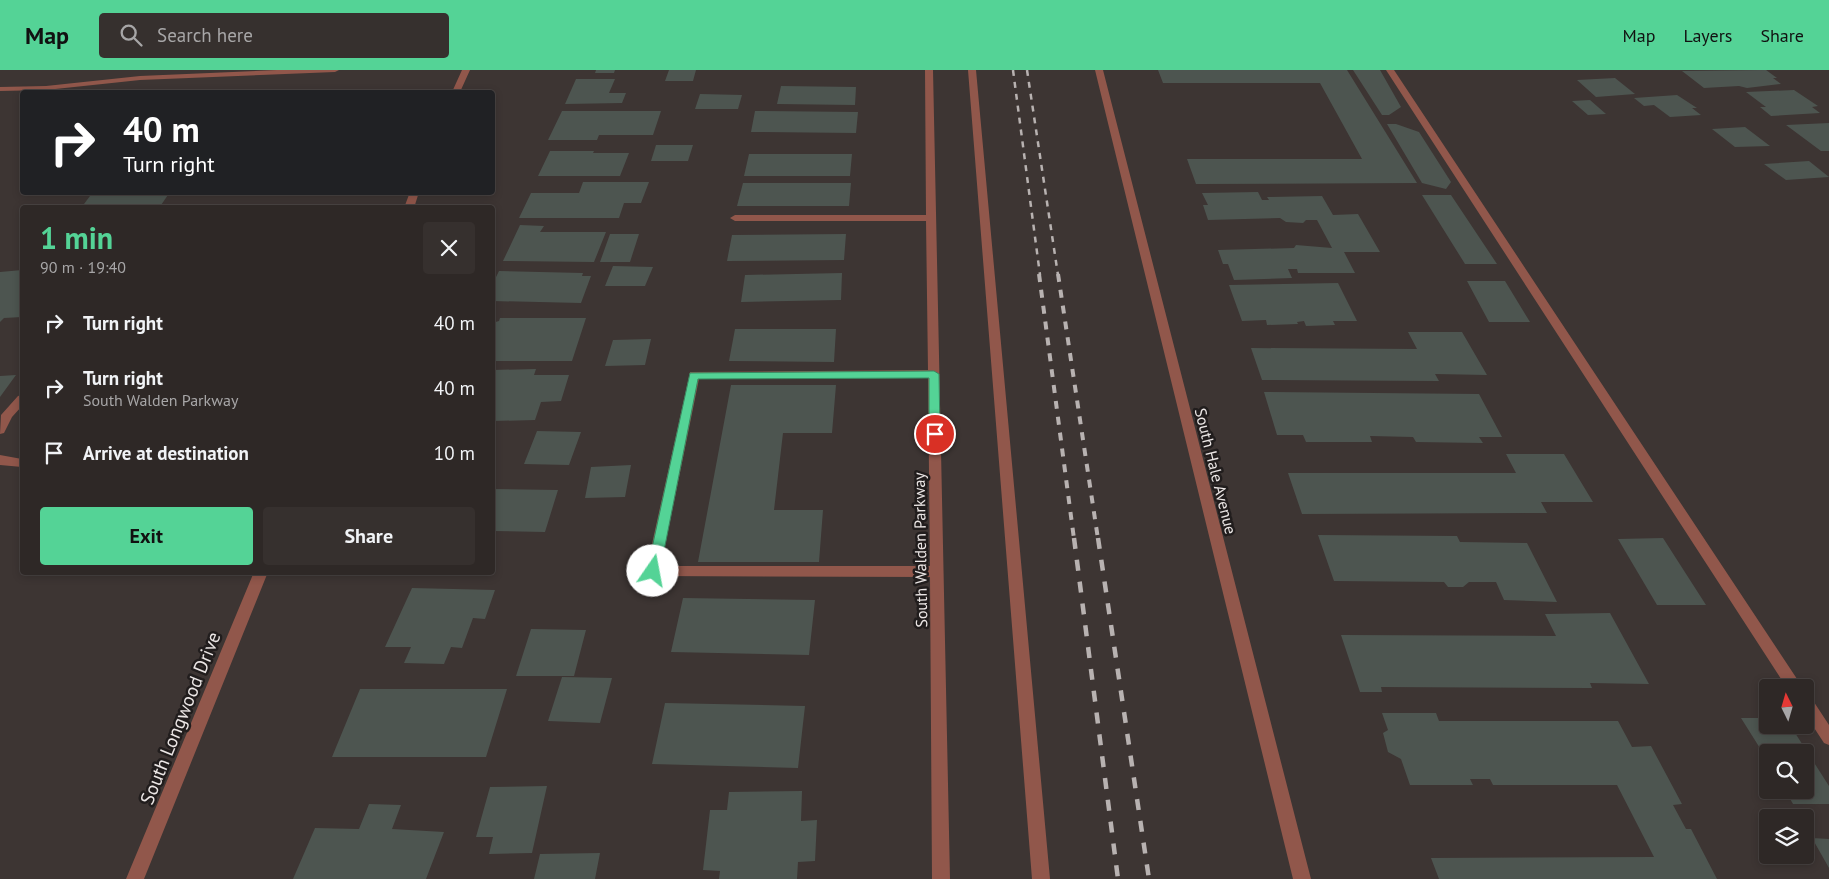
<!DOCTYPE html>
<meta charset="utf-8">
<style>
:root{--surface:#2e2826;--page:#36302e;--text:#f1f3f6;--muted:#a7a6a7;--line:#494443;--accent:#54d396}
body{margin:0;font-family:"PT Sans",sans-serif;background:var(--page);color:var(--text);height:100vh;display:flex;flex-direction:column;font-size:19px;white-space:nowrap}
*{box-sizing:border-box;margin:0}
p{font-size:16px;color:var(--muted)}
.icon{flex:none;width:28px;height:28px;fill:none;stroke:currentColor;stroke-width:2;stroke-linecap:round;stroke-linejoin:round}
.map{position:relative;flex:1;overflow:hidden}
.details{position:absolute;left:20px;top:135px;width:475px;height:370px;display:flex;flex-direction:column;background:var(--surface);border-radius:5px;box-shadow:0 2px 8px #0003,0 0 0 1px var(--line)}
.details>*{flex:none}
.top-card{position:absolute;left:20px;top:20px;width:475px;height:105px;border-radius:5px;box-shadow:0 2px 8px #0003,0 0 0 1px var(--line);background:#202124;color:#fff;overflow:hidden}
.needle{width:32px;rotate:355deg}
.controls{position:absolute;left:1759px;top:609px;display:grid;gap:10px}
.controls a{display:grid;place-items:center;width:55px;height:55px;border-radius:5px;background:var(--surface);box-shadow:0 2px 8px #0003,0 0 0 1px var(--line);font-size:25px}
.pin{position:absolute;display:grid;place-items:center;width:42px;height:42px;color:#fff;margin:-21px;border:2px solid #fff;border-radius:50%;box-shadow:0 1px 5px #0007}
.me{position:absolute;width:55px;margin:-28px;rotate:12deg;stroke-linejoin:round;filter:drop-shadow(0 0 4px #0008)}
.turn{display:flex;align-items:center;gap:18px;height:105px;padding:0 20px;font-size:22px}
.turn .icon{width:65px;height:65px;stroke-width:2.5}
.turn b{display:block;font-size:35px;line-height:42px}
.round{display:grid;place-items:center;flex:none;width:52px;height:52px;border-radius:5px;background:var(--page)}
.summary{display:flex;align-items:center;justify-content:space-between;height:85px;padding:0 20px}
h1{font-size:30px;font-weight:700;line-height:38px;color:var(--accent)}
.cta{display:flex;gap:10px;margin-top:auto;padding:10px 20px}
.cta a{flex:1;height:58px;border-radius:5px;background:var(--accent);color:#111;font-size:20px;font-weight:700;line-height:58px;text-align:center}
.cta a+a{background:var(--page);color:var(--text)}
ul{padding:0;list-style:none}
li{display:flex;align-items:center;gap:15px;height:65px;padding:0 20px}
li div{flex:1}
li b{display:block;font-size:19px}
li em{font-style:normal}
header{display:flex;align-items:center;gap:30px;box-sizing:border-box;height:70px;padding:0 25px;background:var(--accent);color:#111}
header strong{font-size:24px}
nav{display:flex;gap:28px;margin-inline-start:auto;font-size:18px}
.search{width:350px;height:45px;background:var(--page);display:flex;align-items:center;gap:12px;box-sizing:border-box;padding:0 18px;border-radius:5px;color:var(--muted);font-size:19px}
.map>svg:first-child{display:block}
.building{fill:#4d5550}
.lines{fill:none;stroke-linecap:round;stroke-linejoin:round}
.minor{fill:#91574b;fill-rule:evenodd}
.rail-far2{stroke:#b8b2b1;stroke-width:2.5;stroke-dasharray:6 6;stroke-linecap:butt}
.rail-far1{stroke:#b8b2b1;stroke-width:4;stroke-dasharray:8 8;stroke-linecap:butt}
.rail{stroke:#b8b2b1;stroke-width:4.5;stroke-dasharray:11 11;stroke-linecap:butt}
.route{fill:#54d396;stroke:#378962}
.labels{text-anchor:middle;stroke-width:5;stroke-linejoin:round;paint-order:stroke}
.street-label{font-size:16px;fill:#ebe6e5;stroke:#211d1d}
.near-street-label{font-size:19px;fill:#ebe6e5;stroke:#211d1d}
</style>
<header>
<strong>Map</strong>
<div class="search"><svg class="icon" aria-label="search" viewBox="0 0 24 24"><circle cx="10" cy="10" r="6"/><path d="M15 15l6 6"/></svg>Search here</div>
<nav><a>Map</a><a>Layers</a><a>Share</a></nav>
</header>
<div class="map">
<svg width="1829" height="809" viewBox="0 0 1829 809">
<rect width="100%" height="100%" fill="#3d3533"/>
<path class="building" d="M596,0H615L614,3H595Z
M669,0H696L693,11H665Z
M1158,0H1347L1417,113L1196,114L1187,89H1362L1320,13H1163Z
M1353,0H1380L1401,37L1389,45H1382Z
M1766,0L1777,8H1773L1781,14L1747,18L1739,16L1704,18L1682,1Z
M1615,8L1635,24L1596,27L1577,10Z
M576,9H615L609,23H626L622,33L565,34Z
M781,16L856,17L855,35L777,34Z
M1794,20L1818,36L1812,37L1820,43L1771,46L1760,37H1766L1746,22Z
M700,24L742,25L738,39H695Z
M1677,25L1697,38H1692L1701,45L1670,47L1654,35L1644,36L1634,28Z
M1590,30L1606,44L1588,45L1572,31Z
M562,41H661L653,65H599L597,70H548Z
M755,41L858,42L856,63L751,62Z
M1829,53V81H1821L1786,55Z
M1387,54H1396L1419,62L1451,112L1446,119L1422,113Z
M1745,57L1770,76L1735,77L1712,59Z
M656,75H693L688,91H651Z
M550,81H594L593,83H629L620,106H538Z
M749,84H852L850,106H744Z
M1809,91L1829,107L1786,110L1764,94Z
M583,112H649L641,133H624L619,148H519L531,123H579Z
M743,113H851L849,136H737Z
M93,122L158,123L170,122L159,138H81Z
M1258,122L1262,130H1269L1267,127L1322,126L1333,145L1358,144L1380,182H1344L1355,203H1298L1297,199H1288L1292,208L1234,210L1228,194H1223L1218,180L1294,178L1296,175L1332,178L1317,150H1306L1303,153L1286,152L1280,148L1208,150L1203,135H1208L1202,123Z
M1422,125H1451L1497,194H1465Z
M520,155L544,156L540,162H606L594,192L503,191Z
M610,164H639L630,192H600Z
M846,164L844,190L727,191L732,165Z
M613,196L653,197L645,216H605Z
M22,200V247L4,248L0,252V202Z
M499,201L583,203L582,206H591L581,233L492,231V215Z
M842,203L841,230L741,232L745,205Z
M1467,211H1505L1530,252H1489Z
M1338,213L1357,251H1333L1335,255L1306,256L1304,251L1297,252L1298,254L1267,255L1266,250L1242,251L1229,215Z
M500,248H586L572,291H492V253L499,251Z
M735,259H836L834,292L729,291Z
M1408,262H1462L1487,305L1435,304L1439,311L1262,310L1251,278L1417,279Z
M651,269L645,295L605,296L613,270Z
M536,299L534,305H569L561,331L541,332L535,350L492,351V300Z
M16,305L0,327V306Z
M731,315H836L832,363H783L774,440H823L819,492H698Z
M1264,322L1479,324L1502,367H1479L1483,373L1416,372L1413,367L1370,366L1372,372H1306L1303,365H1277Z
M537,361L581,362L569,395L524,394Z
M1506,384H1564L1593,432H1541L1547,443L1302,444L1288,403H1516Z
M631,395L625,427L585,428L591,397Z
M492,419L558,420L545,462L492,461Z
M1318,465L1457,466L1460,472L1527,473L1557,532L1504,530L1496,512H1469L1463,517H1448L1444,512L1334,511Z
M1663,468L1706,535H1657L1618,469Z
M412,518L495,520L485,549L473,548L462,578L451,577L444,594L404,593L411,577H385Z
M683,528L815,530L809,585L671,582Z
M1610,543L1649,614L1590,613L1592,618L1381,617L1382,622H1360L1341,565L1556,566L1545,544Z
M531,559L586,560L574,606H516Z
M562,607L612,608L600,653L548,651Z
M360,619H507L486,687H332Z
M665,633L805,636L798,698L652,694Z
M1382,643H1436L1439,651H1618L1632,677L1651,676L1682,734L1673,735L1686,759H1691L1717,809H1439L1431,788L1654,787L1617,715H1493L1490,709H1470L1473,715H1410L1401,689L1388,682L1383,663L1388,660Z
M1741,648H1768V655H1790L1829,716V734H1793L1785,720H1805V682H1768V691Z
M547,716L532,783L489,784L493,767H476L490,717Z
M802,721L801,751L817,750L815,791L798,792L797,809H719L720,801L703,800L710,740H727L729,722Z
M369,734L401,735L392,759L444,762L426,809H293L315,758L359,759Z
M1812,768L1829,769V798Z
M600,783L595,809H534L540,784Z"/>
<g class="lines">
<path class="minor" d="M277,0H339L335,2L140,10L46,20L0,21V17L46,16L140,6Z
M462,0H470L460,22H452Z
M925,0H933L950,809H932L930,507L653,506L648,505L646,501L690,302L928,300L926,151H735L730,148L735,145H926ZM928,308L930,496H661L699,309Z
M968,0H976L1050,809H1032Z
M1095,0H1103L1311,809H1293Z
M1386,0H1394L1803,618H1787Z
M410,122H419L414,138H404Z
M22,325V336L12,347L4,363L0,364L1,345L18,326Z
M0,385L22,389V397L0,395Z
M254,502H268L144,809H126Z
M1805,624L1810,626L1829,655V675L1824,673L1805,644Z"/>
<path class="rail-far2" d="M1013,0L1040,205
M1027,0L1058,205"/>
<path class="rail-far1" d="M1039,204L1074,469
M1058,204L1098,469"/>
<path class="rail" d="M1074,468L1118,809
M1098,468L1149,809"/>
</g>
<path class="route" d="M934,301L939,304L940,364L935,368L929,364V308L698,309L660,501L653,506L649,505L647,501L690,303Z"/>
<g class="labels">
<g class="street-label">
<text transform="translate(1216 401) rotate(76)" y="6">South Hale Avenue</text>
<text transform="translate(920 480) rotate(-91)" y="6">South Walden Parkway</text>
</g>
<g class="near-street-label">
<text transform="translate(180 648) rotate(-68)" y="7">South Longwood Drive</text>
</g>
</g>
</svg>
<div class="controls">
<a><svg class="needle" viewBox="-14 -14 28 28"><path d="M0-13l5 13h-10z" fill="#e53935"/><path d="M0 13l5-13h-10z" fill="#a7a6a7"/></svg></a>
<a><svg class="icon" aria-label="search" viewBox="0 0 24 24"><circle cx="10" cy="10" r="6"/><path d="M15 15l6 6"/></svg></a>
<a><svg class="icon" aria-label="layers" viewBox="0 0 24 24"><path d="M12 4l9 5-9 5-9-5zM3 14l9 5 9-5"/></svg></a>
</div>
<div class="pin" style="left:935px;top:364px;background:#d93025"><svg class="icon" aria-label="arrive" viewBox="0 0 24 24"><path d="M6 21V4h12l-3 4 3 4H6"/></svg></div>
<svg class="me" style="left:653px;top:501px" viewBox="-20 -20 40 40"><circle r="19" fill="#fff"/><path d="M0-13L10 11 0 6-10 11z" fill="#54d396"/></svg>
<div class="top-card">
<div class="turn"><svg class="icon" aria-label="right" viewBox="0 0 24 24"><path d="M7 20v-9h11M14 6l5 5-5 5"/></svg><div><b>40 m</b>Turn right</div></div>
</div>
<section class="details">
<div class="summary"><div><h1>1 min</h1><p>90 m · 19:40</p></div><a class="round"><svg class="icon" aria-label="close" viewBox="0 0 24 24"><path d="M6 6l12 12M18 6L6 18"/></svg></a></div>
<ul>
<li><svg class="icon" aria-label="right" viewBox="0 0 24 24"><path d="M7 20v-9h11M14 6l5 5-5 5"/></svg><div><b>Turn right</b></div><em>40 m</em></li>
<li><svg class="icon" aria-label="right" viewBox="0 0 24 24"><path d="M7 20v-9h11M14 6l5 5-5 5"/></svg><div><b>Turn right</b><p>South Walden Parkway</p></div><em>40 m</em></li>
<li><svg class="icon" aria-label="arrive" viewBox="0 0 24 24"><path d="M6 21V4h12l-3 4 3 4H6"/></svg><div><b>Arrive at destination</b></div><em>10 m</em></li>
</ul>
<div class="cta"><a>Exit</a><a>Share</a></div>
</section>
</div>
